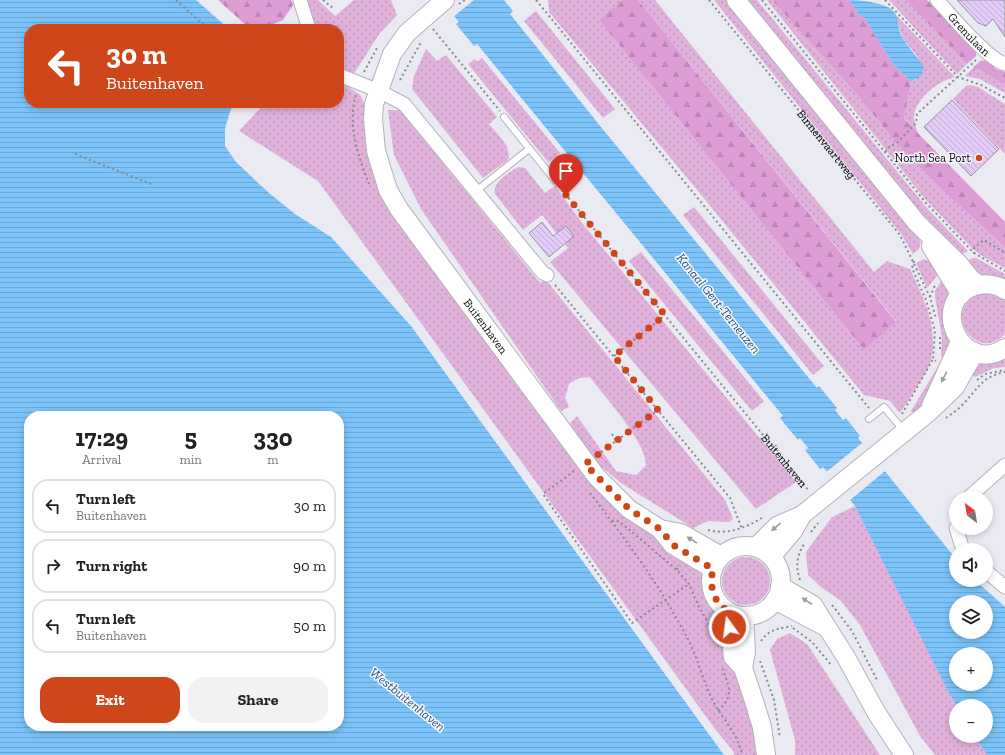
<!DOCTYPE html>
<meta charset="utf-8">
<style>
:root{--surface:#fff;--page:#f2f2f2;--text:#222;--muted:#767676;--line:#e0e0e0;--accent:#ce4619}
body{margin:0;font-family:"Zilla Slab",serif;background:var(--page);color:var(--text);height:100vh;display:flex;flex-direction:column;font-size:15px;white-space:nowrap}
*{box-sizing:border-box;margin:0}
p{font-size:13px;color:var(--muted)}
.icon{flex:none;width:22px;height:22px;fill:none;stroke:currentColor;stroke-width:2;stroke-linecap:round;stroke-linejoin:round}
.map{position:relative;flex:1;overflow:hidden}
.drawer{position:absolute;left:24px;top:411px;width:320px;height:320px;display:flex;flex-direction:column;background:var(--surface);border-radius:16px;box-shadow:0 2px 6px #0003}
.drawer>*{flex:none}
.guide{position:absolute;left:24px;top:24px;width:320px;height:84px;border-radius:16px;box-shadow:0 2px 6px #0003;background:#ce4619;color:#fff;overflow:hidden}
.needle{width:26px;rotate:329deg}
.fabs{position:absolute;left:949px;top:491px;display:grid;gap:8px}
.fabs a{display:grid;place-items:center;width:44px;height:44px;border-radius:50%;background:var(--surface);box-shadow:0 2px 6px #0003;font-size:20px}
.pin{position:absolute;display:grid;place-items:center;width:34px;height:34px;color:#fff;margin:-41px -17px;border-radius:50% 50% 50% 0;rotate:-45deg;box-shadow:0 0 4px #0007}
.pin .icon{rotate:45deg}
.me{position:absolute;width:44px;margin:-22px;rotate:346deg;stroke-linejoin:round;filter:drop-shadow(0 0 3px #0008)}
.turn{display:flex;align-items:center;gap:14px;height:84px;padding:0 16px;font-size:18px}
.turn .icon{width:52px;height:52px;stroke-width:2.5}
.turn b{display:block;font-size:28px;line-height:34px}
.eta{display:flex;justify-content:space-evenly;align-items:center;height:68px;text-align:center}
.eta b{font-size:24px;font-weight:700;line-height:28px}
.cta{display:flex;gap:8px;margin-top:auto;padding:8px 16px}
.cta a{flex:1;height:46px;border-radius:16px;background:var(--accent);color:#fff;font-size:16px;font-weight:700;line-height:46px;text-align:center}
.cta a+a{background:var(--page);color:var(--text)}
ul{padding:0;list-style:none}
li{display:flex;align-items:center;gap:12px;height:54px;margin:0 8px 6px;padding:0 8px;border:2px solid var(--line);border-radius:16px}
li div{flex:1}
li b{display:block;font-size:15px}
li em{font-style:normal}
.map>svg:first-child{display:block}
.grass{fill:url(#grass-dots)}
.forest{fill:url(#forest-firs)}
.water{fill:url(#water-rules);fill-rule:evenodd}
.pier{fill:#eaeaf3}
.building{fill:url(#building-back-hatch);stroke:#97939b}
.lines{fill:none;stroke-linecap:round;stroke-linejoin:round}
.service-casing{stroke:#b3b3bc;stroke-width:8}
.minor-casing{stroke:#b3b3bc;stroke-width:15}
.secondary-casing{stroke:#b3b3bc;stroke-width:20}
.path{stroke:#89898f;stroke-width:2;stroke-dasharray:2 3;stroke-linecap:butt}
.service{stroke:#fff;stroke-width:6}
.minor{stroke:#fff;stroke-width:13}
.secondary{stroke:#fff;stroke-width:18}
.oneway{fill:#9d9d9f}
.route{stroke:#ce4619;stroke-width:7;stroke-dasharray:0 12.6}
.poi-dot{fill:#ce4619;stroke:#f8f7ff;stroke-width:1.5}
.labels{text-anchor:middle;stroke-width:3;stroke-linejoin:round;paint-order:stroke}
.street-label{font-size:12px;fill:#0b0b0e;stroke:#f8f7ff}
.poi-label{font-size:12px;fill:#0b0b0e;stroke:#f8f7ff;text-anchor:end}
.water-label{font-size:13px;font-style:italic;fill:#22567a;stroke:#f8f7ff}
</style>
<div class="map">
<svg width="1005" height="755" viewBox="0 0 1005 755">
<defs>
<pattern id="grass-dots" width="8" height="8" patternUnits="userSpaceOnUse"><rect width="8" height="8" fill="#e0b1da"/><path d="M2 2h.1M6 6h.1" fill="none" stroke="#bf97ba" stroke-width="1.8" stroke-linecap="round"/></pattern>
<pattern id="forest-firs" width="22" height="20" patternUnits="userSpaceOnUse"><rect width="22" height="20" fill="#dc9cd4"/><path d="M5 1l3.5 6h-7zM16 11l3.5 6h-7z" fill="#bb85b5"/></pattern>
<pattern id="water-rules" width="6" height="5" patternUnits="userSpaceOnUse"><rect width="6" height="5" fill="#7bc3f9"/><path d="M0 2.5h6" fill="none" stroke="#69a6d4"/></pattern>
<pattern id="building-back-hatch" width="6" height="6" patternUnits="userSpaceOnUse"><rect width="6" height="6" fill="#e2cbf6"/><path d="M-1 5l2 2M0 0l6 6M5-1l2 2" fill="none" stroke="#c1add2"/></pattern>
</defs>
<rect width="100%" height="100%" fill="#eaeaf3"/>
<path class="grass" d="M307,0H318L335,16L354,0H391L397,15L380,33L353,75L339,66V29H316Z
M548,0H622L599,20L864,350L896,321L638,0H655L874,272L887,261L910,269C924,299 940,330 930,363C926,375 907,402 900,413L890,401L864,395L698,191L549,12Z
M714,0H727L904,219L921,242L919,249L913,254L902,235Z
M745,0H757L926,207L968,251L959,256L935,234Z
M767,0H772L859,97L897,144L940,188L1005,247V268L982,256L973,249L925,199Z
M889,0H906L967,64L957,74Z
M536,11L615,109L603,118L524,21Z
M895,14L955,77C938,81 916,98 914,116C913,122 917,128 918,134L904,119L911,82L916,80L918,57L903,39Z
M426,49L437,61L446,55L497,117L489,124C496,133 513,147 508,160L483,178L412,89L414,76Z
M482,58L560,153L548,162L468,64L475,59L477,62Z
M972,69H979L1001,83H1005V93L980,79L965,76Z
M339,83L346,85L361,96L364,104L365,120L390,208L601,495L696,565L703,578L723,625L742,696L756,727L758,755H734L733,751L715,729L318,181L239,131L265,103H339Z
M969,85L978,87L1005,104V154L953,99L966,86Z
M388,110H400L540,283L546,280L725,500L733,519L729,522L708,521L693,528L621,483L596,462L570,423L577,416L616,471L636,475L646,465C645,440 606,399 590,377L579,378L569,384L565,398L569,407L561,411L421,209L394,155Z
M519,167L525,168L545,193L555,186L582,223L796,482L756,509L550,262L568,248L542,215L523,230L495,194C492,182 509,172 519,167Z
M694,207L824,366L813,375L683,215Z
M641,252L764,401L752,411L629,261Z
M972,258H976L1005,274V283L985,278L964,264Z
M924,259L930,261L940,272L928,287L926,286L916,263Z
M942,279L951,293L952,335L948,362L941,356L942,337L935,297V291Z
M984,293L999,296L1005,301V334C975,366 937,305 984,293Z
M1002,357L1005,358V367L994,368L975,377L969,373L982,359Z
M939,365L944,368L928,398L915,414L911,411Z
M855,506L957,706L956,736H975L987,755H935L920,736L860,625L841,601L821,587L808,575L806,552L832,517Z
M722 581a24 24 0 1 1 48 0a24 24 0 1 1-48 0Z
M790,633L807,644L880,755H795V740L770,650L777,639Z"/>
<path class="forest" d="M218,0H291L293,5L283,20L264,28L248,27Z
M622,0H638L896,322L864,350L599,20Z
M772,0H849L859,14L865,19L894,65L911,82L904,119L1005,222V247L940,188L897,144L859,97Z
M906,0H927L976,50V56L967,64Z
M986,60L996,69L1005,72V83H1001L979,69H972L980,61Z"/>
<path class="water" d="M0,0H196L229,29H29V103H236L231,109L225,128V146L236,162L269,193L295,214L331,237L411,326L724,755H0ZM29,416H339V726H29Z
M441,0H504L513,11L510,14L605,132L817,388L819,386L837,408L835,410L843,420L846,418L860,436L858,438L956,559V580H975L1005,607V755H987L975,736H986V706H957L948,691L855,506L823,467L820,469L805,450L808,448L800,438L798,440L780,418L783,416L477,44L474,46L456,24L459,22ZM956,602H986V632H956ZM956,654H986V684H956Z
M849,0C861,0 889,3 895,13C899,21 898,30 902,37C908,48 918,57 924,67L921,76L911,82L894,65L865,19L859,14Z"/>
<path class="pier" d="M439,0H474L453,17Z
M862,443L885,471L849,501L825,473Z"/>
<path class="building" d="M957,0H1005V37L993,19L986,26L978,23Z
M952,100L999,149L971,176L924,127Z
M542,222L553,236L566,226L574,236L549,257L529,233Z"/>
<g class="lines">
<g class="service-casing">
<path id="service" d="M504,117L557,183
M476,191L529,149
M869,419L884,407L904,431"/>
</g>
<g class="minor-casing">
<g id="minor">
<path d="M300,0L309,29"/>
<path id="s3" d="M937,0C951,15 987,59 1005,64"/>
<path d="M339,75L379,91L404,104L543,273L547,275"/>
<path d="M968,498L1005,465"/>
<path d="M956,528L963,550"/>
<path d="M986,571L1005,587"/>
</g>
</g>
<g class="secondary-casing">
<g id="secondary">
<path id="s4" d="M445,0L407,33L392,54L374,104L373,119L376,151L388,190L399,209L596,476L629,509L660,529L673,545L713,569"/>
<path d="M736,0L917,223L959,264L971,279L979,285"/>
<path d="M931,246L961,295"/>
<path d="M1005,290C997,284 985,283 975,286C927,301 962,377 1005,348"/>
<path d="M931,406L960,342"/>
<path d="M660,529L681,533L721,556"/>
<circle cx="746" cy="581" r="35"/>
<path d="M756,547L777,526L802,515"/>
<path d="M771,557L793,531L802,515L929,412L955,387L975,352"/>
<path d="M780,586L813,605L847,659L876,712L904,755"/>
<path d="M775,600L824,626"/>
<path d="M728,611L733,657L743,668L754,701L762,727L766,755"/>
<path d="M743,668L746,652L744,616"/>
</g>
</g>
<g class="path">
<path d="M176,0L208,29"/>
<path d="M323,0L334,9"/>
<path d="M536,0L869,408"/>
<path id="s1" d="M709,0L900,235L930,297L936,319"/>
<path d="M762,0L926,203L974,253L1005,271"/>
<path d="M885,0L958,77L981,85L1005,98"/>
<path d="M459,4L465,0"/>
<path d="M433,29L500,111"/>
<path d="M364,72L377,48"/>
<path d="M400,80L421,42"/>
<path d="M356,95C347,125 358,156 369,184"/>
<path d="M885,152L889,147L898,142L916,123L917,114L976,60"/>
<path d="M75,154L151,184"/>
<path id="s2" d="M562,190L809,491"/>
<path d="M974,254V248L984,240L1005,253"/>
<path d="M914,261L912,268L926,300L935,331L933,359L936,361"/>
<path d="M555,285L730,498L742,529"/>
<path d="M930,297L936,283"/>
<path d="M940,349V337"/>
<path d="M614,356L664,316"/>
<path d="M977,380L985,374L1005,370"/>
<path d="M902,414L933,359"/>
<path d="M946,418C951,414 957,411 961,406C978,390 980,377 1005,372"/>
<path d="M612,434L616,441"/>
<path d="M597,455L658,410"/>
<path d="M574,471L543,494L632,623L689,584"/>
<path d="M590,493C624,537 658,583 684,632C696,652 701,675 711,697C720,717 738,732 742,755"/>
<path d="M612,521L616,520L620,522L677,570L689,584L698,605L712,630L715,640"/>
<path d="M708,530C728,535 745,528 762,518"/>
<path d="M811,532L818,523"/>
<path d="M677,570L680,565"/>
<path d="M800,580C795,565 797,556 805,542"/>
<path d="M832,605L852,631L878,682"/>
<path d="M793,628L812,642L832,666"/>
<path d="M761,641C770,628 780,629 792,626"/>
<path d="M760,661L774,700L780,738"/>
<path d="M718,711C735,694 729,688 722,667"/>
</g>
<use href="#service" class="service"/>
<use href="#minor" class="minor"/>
<use href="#secondary" class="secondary"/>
</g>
<defs><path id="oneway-solid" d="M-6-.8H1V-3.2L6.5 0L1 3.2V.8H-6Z"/></defs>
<g class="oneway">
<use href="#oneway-solid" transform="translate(944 377) rotate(118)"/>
<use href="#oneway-solid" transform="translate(776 527) rotate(139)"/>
<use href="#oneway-solid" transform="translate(692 540) rotate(-148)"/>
<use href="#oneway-solid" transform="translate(807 601) rotate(-147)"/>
</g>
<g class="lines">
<path class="route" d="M566,195L665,315L614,356L658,410L585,464L629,509L660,529L673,545L713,569C709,586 713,602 728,611L729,627"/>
</g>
<circle class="poi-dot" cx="979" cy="158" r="4"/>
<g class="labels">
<g class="street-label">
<text dy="4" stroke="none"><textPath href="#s3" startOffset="47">Grenulaan</textPath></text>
<text dy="4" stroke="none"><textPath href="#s1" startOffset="186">Binnenvaartweg</textPath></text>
<text dy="4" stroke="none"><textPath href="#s4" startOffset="385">Buitenhaven</textPath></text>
<text dy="4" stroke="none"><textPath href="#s2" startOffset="350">Buitenhaven</textPath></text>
</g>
<g class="poi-label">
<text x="971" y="162">North Sea Port</text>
</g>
<g class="water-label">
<text transform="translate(719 303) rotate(51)" y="5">Kanaal Gent-Terneuzen</text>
<text transform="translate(408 699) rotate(39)" y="5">Westbuitenhaven</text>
</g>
</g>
</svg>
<div class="fabs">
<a><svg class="needle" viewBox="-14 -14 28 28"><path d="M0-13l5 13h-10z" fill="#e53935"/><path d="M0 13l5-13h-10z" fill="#767676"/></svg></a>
<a><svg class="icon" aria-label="sound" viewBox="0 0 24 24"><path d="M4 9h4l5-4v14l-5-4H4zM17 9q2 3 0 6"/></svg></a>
<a><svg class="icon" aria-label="layers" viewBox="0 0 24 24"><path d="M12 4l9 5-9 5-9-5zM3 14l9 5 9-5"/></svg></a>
<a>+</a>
<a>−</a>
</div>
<div class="pin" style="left:566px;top:195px;background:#d93025"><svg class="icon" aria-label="arrive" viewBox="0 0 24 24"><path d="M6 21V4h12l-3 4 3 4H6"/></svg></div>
<svg class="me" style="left:729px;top:627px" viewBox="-20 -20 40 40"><circle r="17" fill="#ce4619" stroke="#fff" stroke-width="3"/><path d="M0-11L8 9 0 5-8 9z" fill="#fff"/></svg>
<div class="guide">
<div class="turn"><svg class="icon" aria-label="left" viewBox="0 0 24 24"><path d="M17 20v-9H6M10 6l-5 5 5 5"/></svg><div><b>30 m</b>Buitenhaven</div></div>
</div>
<section class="drawer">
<div class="eta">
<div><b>17:29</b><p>Arrival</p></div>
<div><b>5</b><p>min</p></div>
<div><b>330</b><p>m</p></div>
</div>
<ul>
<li><svg class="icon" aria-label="left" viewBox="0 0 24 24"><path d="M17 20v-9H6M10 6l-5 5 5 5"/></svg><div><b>Turn left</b><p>Buitenhaven</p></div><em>30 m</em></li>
<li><svg class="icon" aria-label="right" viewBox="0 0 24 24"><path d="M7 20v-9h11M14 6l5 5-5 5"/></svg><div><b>Turn right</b></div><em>90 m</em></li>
<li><svg class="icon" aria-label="left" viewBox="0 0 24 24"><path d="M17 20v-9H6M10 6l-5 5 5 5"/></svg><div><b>Turn left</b><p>Buitenhaven</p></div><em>50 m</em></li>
</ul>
<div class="cta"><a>Exit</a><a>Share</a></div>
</section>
</div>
